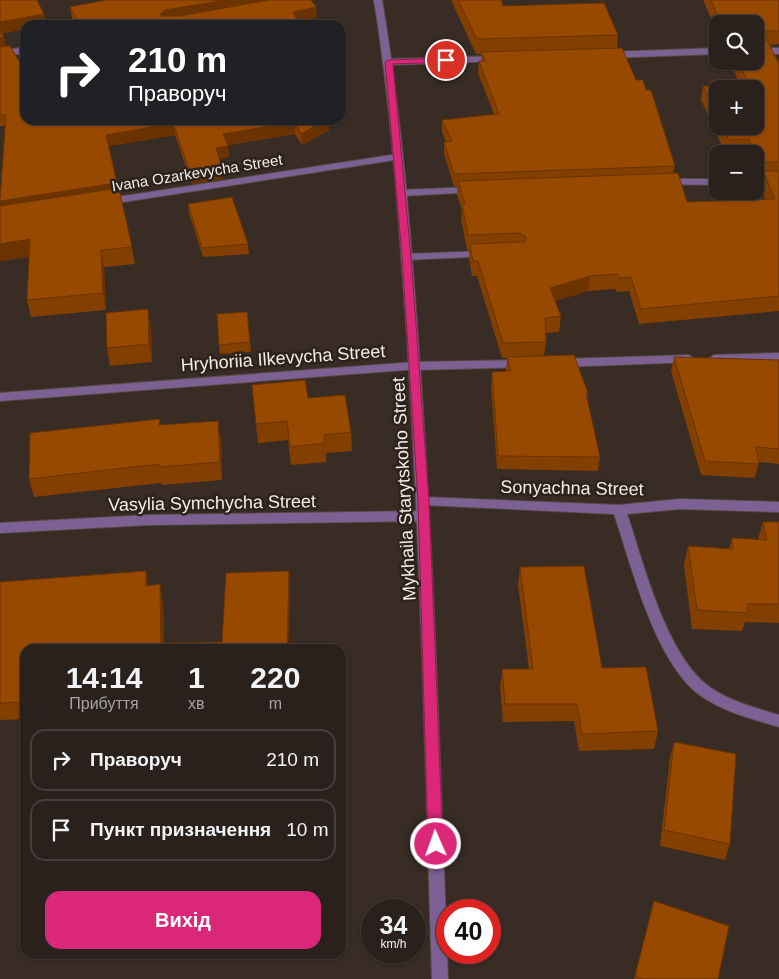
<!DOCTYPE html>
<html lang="uk">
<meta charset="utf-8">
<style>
:root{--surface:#2a211c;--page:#362e29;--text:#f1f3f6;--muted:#a5a3a3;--line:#463e3b;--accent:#db2777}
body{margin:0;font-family:Arial,sans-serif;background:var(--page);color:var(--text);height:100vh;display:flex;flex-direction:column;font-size:19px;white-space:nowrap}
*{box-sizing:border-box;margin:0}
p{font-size:16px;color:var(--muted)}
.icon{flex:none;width:28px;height:28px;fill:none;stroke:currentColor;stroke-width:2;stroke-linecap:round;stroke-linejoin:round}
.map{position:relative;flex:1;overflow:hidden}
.side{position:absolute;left:20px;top:644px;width:326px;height:315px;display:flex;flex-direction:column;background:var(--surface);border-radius:15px;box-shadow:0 1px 4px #0004,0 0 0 1px var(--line)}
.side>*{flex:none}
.banner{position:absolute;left:20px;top:20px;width:326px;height:105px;border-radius:15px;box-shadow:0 1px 4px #0004,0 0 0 1px var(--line);background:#202124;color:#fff;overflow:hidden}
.buttons{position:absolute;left:709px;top:15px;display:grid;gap:10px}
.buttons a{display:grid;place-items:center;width:55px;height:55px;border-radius:10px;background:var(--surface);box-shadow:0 1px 4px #0004,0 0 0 1px var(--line);font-size:25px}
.speed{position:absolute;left:361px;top:899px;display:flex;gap:10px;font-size:25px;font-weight:700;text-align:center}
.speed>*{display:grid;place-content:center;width:65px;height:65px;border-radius:50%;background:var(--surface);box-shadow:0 1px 4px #0004,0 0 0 1px var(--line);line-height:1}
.speed small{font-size:12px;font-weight:400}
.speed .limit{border:8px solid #d22;background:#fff;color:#111}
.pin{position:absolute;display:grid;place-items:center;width:42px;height:42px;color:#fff;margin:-21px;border:2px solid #fff;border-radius:50%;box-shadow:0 1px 5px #0007}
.me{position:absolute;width:55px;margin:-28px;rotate:358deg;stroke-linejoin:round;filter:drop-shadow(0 0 4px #0008)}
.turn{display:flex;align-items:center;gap:18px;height:105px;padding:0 25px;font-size:22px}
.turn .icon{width:65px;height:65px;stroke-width:2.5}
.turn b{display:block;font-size:35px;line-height:42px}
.eta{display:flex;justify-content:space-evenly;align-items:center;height:85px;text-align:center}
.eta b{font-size:30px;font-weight:600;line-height:35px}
.button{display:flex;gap:10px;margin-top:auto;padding:10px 25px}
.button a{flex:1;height:58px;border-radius:15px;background:var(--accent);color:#fff;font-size:20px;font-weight:600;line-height:58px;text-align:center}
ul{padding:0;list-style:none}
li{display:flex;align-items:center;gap:15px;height:62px;margin:0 10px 8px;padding:0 15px;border:2px solid var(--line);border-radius:15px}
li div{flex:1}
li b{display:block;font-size:19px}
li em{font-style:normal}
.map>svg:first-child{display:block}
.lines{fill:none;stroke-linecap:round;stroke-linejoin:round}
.service-casing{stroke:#564b44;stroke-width:2}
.minor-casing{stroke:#564b44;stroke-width:2}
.tertiary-casing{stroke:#564b44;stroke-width:2}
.service{fill:#7e6194;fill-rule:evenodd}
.minor{fill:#7e6194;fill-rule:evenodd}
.tertiary{fill:#7e6194;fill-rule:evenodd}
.wall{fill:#823f00;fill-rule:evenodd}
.shaded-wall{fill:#6a3300}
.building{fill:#974900;stroke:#6a3300}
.route{fill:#db2777;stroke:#8e194d}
.labels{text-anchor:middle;stroke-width:5;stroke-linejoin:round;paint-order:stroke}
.far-street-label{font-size:15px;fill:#f3ece7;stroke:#2d221c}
.street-label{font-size:18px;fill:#f3ece7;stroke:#2d221c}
</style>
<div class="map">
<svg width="779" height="979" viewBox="0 0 779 979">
<rect width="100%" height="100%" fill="#382c25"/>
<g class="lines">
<g class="service-casing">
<path id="service" d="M755,178H779V184H755Z
M663,179H718V185L660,184V180Z
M474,187L479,190L477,192L401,196L396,193L401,190Z
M486,251L491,254L490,256L406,260L401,257L406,254Z
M779,353V361L714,363L708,359L714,355Z
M689,355L695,359L693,362L562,367L556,363L562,359Z
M522,360L528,364L526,367L415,370L409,366L415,362Z"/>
</g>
<g class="minor-casing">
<path id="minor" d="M25,47V53L0,57V51Z
M718,48V54L608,58L604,55L608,52Z
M755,48H779V54H755Z
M498,56L502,59L501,61L389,65L385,62L389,59Z
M398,154L403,157L401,159L104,205L99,202L104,199Z
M415,362L419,363L421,366L419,369L0,401V393Z
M423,497L619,505L680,499L779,502V512L680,509L627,514C644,564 666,657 711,688C732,702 756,708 779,715V727C753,719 724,712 701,696C655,663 632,567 614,514L423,505L417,501Z
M424,511L430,516L424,521L149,525L0,533V523L149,515Z"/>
</g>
<g class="tertiary-casing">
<path id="tertiary" d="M374,0H382C401,112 410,225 418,338C434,552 440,765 448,979H432C425,765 421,552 407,338C399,225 392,112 374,0Z"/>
</g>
<use href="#service" class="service"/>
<use href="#minor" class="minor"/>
<use href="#tertiary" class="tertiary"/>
</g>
<path class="wall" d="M0,0L44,14L46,25H25V29L2,33L6,46L25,120H328L329,130L302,145L295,134L228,145L229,157L219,159L222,167L223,179L192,184L175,135L109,146L118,188L132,247L135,264L104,267L106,310L31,317L27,300L29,257L0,261L1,206L0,196L5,126H0Z
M451,0H501L503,6L618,35L617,48L636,80L646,90L675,166L673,173L687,202L765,199L760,186L762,176H756L755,175V154H726L701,100L703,86H710L711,81L738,80L730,61H755V24H718V34L703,0H779V44L769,45L779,64V311L639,324L629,291L617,292L615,289L588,291L555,301L561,316L559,332L545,333L546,342L544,356L588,393L587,400L600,457L598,471L497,469L491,385L492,372H506V370L507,358H502L477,276H472L469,259V250H467L461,219L462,210L457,195V186H454L444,154V142H446L442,132V120L494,114L478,73L479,61H481V54H476ZM718,89L755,126H718Z
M70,7L317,18L298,22L300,25H76L72,18Z
M188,204L248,244L249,254L203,257L189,213Z
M247,312L251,352L220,354L219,345Z
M151,327L152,362L110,366L107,348Z
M674,357L779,360V464L759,462L755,478L701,475L671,371Z
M252,385L308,398L351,432L352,451L326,453V462L291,465L288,440L258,443Z
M160,425L221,439L222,480L162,485L161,483L34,497L29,479Z
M763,522H779V623L745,622L742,631L692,629L684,565L688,546L729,549L732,538L758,539Z
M520,567L602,668L658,731L654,749L579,751L574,721L503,722L500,687L502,669H529L518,585Z
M0,582L149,585L163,601L164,643L222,642L290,588L288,649H25V719L0,720Z
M674,742L730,844L725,860L660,846L670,758Z
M654,901L718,979H634Z"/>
<path class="shaded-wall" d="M226,0H291L167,21L160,14L165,10Z
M316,7L317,18L293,22V12Z
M44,14L46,25H25V29L0,34V22Z
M762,31L759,45L755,47L756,34Z
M4,37L7,48L0,49V38Z
M326,120H328L329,130L302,145L301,134Z
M295,122V134L224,145L223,134Z
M173,123L175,135L108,146L106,135Z
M228,146L229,157L217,159L216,148Z
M222,167L223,179L192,184L190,172Z
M117,183L119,195L2,213L0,202V201Z
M30,239L33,256L0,261V244Z
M101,250L104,267L106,310L103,293Z
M590,276L588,291L549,303L550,288Z
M148,309L151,327L152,362L149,344Z
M218,421L221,439L222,480L220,462Z
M146,571L149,588L146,586Z
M289,571L290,588L288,649H287Z
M160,584L163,601L164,649L161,643Z"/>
<path class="building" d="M0,0H37L44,14L0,22Z
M106,0H226L165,10L160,14L162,16H180L269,0H311L316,7L293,12L300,25H80L70,7Z
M458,0H501L503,6L604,3L618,35L477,39Z
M711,0H779V31H762L756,34V42H768L779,64V162H759L749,139L729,140L722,126H755V89H718V116L703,86H714L711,81L747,80L738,61H755V24H721Z
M0,30L4,37L0,38Z
M10,46L25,71V120H326L301,134L295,122L223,134L228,146L216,148L222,167L190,172L173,123L106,135L117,183L0,201L6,115H0V47Z
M622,48L636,80H643L646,90H651L675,166L454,174L444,142L452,141L442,120L499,114L479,61H486L481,52Z
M763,171H779V296L641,309L631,277L619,278L618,274L590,276L550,288L561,316L545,318L546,342L503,343L478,261H473L470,244L524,242L527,238L520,233L468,235L462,204H465L458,181L678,173L687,202L775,199Z
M119,188L132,247L101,250L103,293L27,300L30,239L0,244V206Z
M232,197L248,244L202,248L188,204Z
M148,309L149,344L107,348L106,313Z
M247,312L250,342L219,345L217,314Z
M574,355L588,393H586L600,457L498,456L492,372L511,371L507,357Z
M674,357L779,360V449L756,447L759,464L705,461Z
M305,380L308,398L345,395L351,432L324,435L325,443L290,447L287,421L256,424L252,385Z
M160,419L159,425L218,421L220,462L159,467V464L29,479L30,433Z
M763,522H779V604H748L747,613L697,610L688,546L733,549L732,538L767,540Z
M584,566L602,668L646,667L658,731L582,734L577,704H505L502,669H533L520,567Z
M146,571V586L160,584L161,643L222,642L226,573L289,571L287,649H25V702L0,703V582Z
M674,742L736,754L730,844L664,830Z
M654,901L729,926L718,979H642L635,976Z"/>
<path class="route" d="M446,58H449V62L393,64L411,257L429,501L443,844L441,848L436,850L431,848L428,844L418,501L402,257L385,62L389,60Z"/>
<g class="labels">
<g class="far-street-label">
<text transform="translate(197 173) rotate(-9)" y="5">Ivana Ozarkevycha Street</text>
</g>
<g class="street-label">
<text transform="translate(283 358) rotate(-4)" y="6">Hryhoriia Ilkevycha Street</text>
<text transform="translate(572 488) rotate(1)" y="6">Sonyachna Street</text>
<text transform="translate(404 489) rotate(-93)" y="6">Mykhaila Starytskoho Street</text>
<text transform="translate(212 503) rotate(-1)" y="6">Vasylia Symchycha Street</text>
</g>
</g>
</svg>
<div class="buttons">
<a><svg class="icon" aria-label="search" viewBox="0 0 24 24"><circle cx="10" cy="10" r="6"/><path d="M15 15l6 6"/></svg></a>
<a>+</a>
<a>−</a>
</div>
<div class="speed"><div>34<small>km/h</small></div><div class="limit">40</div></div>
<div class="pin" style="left:446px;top:60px;background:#d93025"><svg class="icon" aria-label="arrive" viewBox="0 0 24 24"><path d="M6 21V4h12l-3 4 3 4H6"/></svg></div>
<svg class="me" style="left:436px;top:844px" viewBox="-20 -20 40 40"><circle r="17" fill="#db2777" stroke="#fff" stroke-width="3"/><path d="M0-11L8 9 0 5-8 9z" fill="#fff"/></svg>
<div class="banner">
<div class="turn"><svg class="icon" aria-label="right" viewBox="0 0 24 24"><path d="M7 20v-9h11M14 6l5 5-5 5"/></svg><div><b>210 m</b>Праворуч</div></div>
</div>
<section class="side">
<div class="eta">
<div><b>14:14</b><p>Прибуття</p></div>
<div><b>1</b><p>хв</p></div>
<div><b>220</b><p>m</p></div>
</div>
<ul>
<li><svg class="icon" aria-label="right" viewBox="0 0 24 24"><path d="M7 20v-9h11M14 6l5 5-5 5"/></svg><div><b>Праворуч</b></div><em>210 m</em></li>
<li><svg class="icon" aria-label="arrive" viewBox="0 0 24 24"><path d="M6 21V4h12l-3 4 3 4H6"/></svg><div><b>Пункт призначення</b></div><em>10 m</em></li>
</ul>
<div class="button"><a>Вихід</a></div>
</section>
</div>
